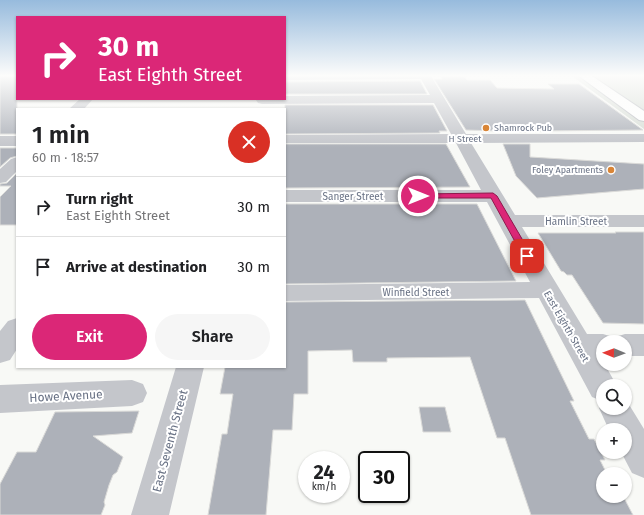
<!DOCTYPE html>
<meta charset="utf-8">
<style>
:root{--surface:#fff;--page:#f6f6f6;--text:#202124;--muted:#757577;--line:#e0e0e0;--accent:#db2777}
body{margin:0;font-family:"Fira Sans",sans-serif;background:var(--page);color:var(--text);height:100vh;display:flex;flex-direction:column;font-size:15px;white-space:nowrap}
*{box-sizing:border-box;margin:0}
p{font-size:13px;color:var(--muted)}
.icon{flex:none;width:22px;height:22px;fill:none;stroke:currentColor;stroke-width:2;stroke-linecap:round;stroke-linejoin:round}
.map{position:relative;flex:1;overflow:hidden}
.drawer{position:absolute;left:16px;top:108px;width:270px;height:260px;display:flex;flex-direction:column;background:var(--surface);border-radius:0px;box-shadow:0 1px 3px #0004}
.drawer>*{flex:none}
.guide{position:absolute;left:16px;top:16px;width:270px;height:84px;border-radius:0px;box-shadow:0 1px 3px #0004;background:#db2777;color:#fff;overflow:hidden}
.needle{width:26px;rotate:271deg}
.fabs{position:absolute;left:596px;top:335px;display:grid;gap:8px}
.fabs a{display:grid;place-items:center;width:36px;height:36px;border-radius:50%;background:var(--surface);box-shadow:0 1px 3px #0004;font-size:20px}
.speed{position:absolute;left:298px;top:451px;display:flex;gap:8px;font-size:20px;font-weight:700;text-align:center}
.speed>*{display:grid;place-content:center;width:52px;height:52px;border-radius:50%;background:var(--surface);box-shadow:0 1px 3px #0004;line-height:1}
.speed small{font-size:10px;font-weight:400}
.speed .limit{border:2px solid #111;border-radius:6px;background:#fff;color:#111}
.pin{position:absolute;display:grid;place-items:center;width:34px;height:34px;color:#fff;margin:-17px;border-radius:8px;box-shadow:0 2px 6px #0006}
.me{position:absolute;width:44px;margin:-22px;rotate:90deg;stroke-linejoin:round;filter:drop-shadow(0 0 3px #0008)}
.turn{display:flex;align-items:center;gap:14px;height:84px;padding:0 16px;font-size:18px}
.turn .icon{width:52px;height:52px;stroke-width:2.5}
.turn b{display:block;font-size:28px;line-height:34px}
.round{display:grid;place-items:center;flex:none;width:42px;height:42px;border-radius:21px;background:var(--page)}
.summary{display:flex;align-items:center;justify-content:space-between;height:68px;padding:0 16px}
h1{font-size:24px;font-weight:600;line-height:30px}
.cta{display:flex;gap:8px;margin-top:auto;padding:8px 16px}
.cta a{flex:1;height:46px;border-radius:24px;background:var(--accent);color:#fff;font-size:16px;font-weight:600;line-height:46px;text-align:center}
.cta a+a{background:var(--page);color:var(--text)}
ul{padding:0;list-style:none}
li{display:flex;align-items:center;gap:12px;height:60px;padding:0 16px;border-top:1px solid var(--line)}
li div{flex:1}
li b{display:block;font-size:15px}
li em{font-style:normal}
.map>svg:first-child{display:block}
.green{fill:#d7ddd6}
.building{fill:#adb1b9;stroke:#dadad8}
.lines{fill:none;stroke-linecap:round;stroke-linejoin:round}
.secondary-casing{stroke:#b7b9bf;stroke-width:2}
.street{fill:#c4c6cb;fill-rule:evenodd}
.secondary{fill:#fff;fill-rule:evenodd}
.route{fill:#db2777;stroke:#8e194d}
.poi-dot{fill:#d98536;stroke:#fff;stroke-width:1.5}
.labels{text-anchor:middle;stroke-width:4;stroke-linejoin:round;paint-order:stroke}
.far-poi-label{font-size:9px;fill:#697285;stroke:#fff;text-anchor:start}
.far-street-label{font-size:9px;fill:#697285;stroke:#fff}
.street-label{font-size:10px;fill:#697285;stroke:#fff}
.near-street-label{font-size:12px;fill:#697285;stroke:#fff}
</style>
<div class="map">
<svg width="644" height="515" viewBox="0 0 644 515">
<rect width="100%" height="100%" fill="#f8f9f6"/>
<path class="green" d="M572,76H644V129Z"/>
<path class="building" d="M0,76H17V134H0Z
M440,76H464L467,80H490L497,88L554,89L548,84H579L643,130L531,131V132L466,130L434,79H442Z
M420,81L427,94H285V82Z
M285,105H433L447,131H439L440,133L285,134Z
M285,144H446L470,187L285,188Z
M503,144H530V157L644,164V189L537,198L516,176Z
M0,148H17V156L10,158L0,167Z
M17,173V225H0V197L11,186H0V184L7,183Z
M285,204H477L516,281L285,284Z
M615,232H644V324L603,323L572,275H567L564,272L561,271L538,233H616Z
M525,300L574,401H570L589,439H594L605,460H600L607,474H603V496H623L633,515H531L505,438H497L470,357L387,358V362H353L352,350L308,351V394H294L292,430H273L266,515H208L222,434H227L233,394H220L225,367H285V302Z
M419,407H445L451,432H423Z
M139,411L132,433L93,436L123,457L117,472L113,475L109,485L104,502L105,505L101,515H0V484L17,452H36L55,412Z"/>
<g class="lines">
<g class="secondary-casing">
<path id="secondary" d="M579,76H592L644,111V121L639,120Z"/>
</g>
<path class="street" d="M285,76H431L466,134H644V142L471,143L515,215H644V227H522L587,334H603L613,337L614,340L615,337L625,334H644V356H625V342H603V356H600L617,386H603V408H625V398L644,429V478L632,473L621,452H625V430H609L599,408L602,401L592,397L539,298L285,301V285L530,282L487,202H285V190H481L456,143H285V135L451,134L434,103L262,104L258,103L256,100L285,99V96L430,95L421,79L285,80Z
M80,99H93L84,109H69Z
M0,136H17V146H0Z
M17,157V171L6,182L0,183V169L11,159Z
M17,318V349L10,360L0,363V331L8,321Z
M176,367H204L169,515H131Z
M132,380L143,384L147,393L143,402L132,406L0,413V385Z"/>
<use href="#secondary" class="secondary"/>
</g>
<linearGradient id="sky" x2="0" y2="1"><stop stop-color="#97bbdd"/><stop offset="0.51" stop-color="#fcfcfb"/><stop offset="1" stop-color="#fcfcfb" stop-opacity="0"/></linearGradient>
<rect width="644" height="148" fill="url(#sky)"/>
<path class="route" d="M493,193L497,196L532,256L531,258H524L491,198H418L414,196L418,194Z"/>
<g class="poi-dot">
<circle cx="486" cy="128" r="4"/>
<circle cx="611" cy="170" r="4"/>
</g>
<g class="labels">
<g class="far-poi-label">
<text x="494" y="131">Shamrock Pub</text>
<text x="603" y="173" text-anchor="end">Foley Apartments</text>
</g>
<g class="far-street-label">
<text x="465" y="142">H Street</text>
</g>
<g class="street-label">
<text x="353" y="200">Sanger Street</text>
<text x="576" y="225">Hamlin Street</text>
<text x="416" y="296">Winfield Street</text>
<text transform="translate(567 326) rotate(60)" y="4">East Eighth Street</text>
</g>
<g class="near-street-label">
<text transform="translate(66 396) rotate(-3)" y="4">Howe Avenue</text>
<text transform="translate(170 441) rotate(-75)" y="4">East Seventh Street</text>
</g>
</g>
</svg>
<div class="fabs">
<a><svg class="needle" viewBox="-14 -14 28 28"><path d="M0-13l5 13h-10z" fill="#e53935"/><path d="M0 13l5-13h-10z" fill="#757577"/></svg></a>
<a><svg class="icon" aria-label="search" viewBox="0 0 24 24"><circle cx="10" cy="10" r="6"/><path d="M15 15l6 6"/></svg></a>
<a>+</a>
<a>−</a>
</div>
<div class="speed"><div>24<small>km/h</small></div><div class="limit">30</div></div>
<div class="pin" style="left:527px;top:256px;background:#d93025"><svg class="icon" aria-label="arrive" viewBox="0 0 24 24"><path d="M6 21V4h12l-3 4 3 4H6"/></svg></div>
<svg class="me" style="left:418px;top:196px" viewBox="-20 -20 40 40"><circle r="17" fill="#db2777" stroke="#fff" stroke-width="3"/><path d="M0-11L8 9 0 5-8 9z" fill="#fff"/></svg>
<div class="guide">
<div class="turn"><svg class="icon" aria-label="right" viewBox="0 0 24 24"><path d="M7 20v-9h11M14 6l5 5-5 5"/></svg><div><b>30 m</b>East Eighth Street</div></div>
</div>
<section class="drawer">
<div class="summary"><div><h1>1 min</h1><p>60 m · 18:57</p></div><a class="round" style="background:#d93025;color:#fff"><svg class="icon" aria-label="close" viewBox="0 0 24 24"><path d="M6 6l12 12M18 6L6 18"/></svg></a></div>
<ul>
<li><svg class="icon" aria-label="right" viewBox="0 0 24 24"><path d="M7 20v-9h11M14 6l5 5-5 5"/></svg><div><b>Turn right</b><p>East Eighth Street</p></div><em>30 m</em></li>
<li><svg class="icon" aria-label="arrive" viewBox="0 0 24 24"><path d="M6 21V4h12l-3 4 3 4H6"/></svg><div><b>Arrive at destination</b></div><em>30 m</em></li>
</ul>
<div class="cta"><a>Exit</a><a>Share</a></div>
</section>
</div>
